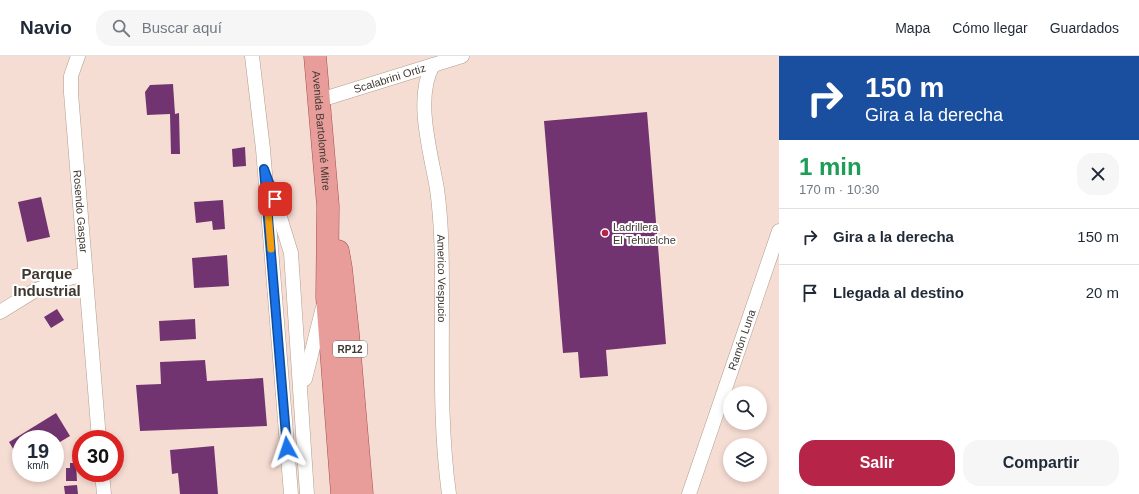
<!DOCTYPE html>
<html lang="es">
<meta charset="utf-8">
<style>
:root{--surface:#fff;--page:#f6f6f7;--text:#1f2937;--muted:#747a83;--line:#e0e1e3;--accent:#b62548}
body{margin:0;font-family:Arial,sans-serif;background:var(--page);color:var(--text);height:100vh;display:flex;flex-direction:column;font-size:15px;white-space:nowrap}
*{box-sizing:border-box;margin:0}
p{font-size:13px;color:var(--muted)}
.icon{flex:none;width:22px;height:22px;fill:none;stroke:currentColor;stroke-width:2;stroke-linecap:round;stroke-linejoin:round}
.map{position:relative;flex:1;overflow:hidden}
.panel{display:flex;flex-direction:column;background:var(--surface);width:360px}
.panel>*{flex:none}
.hud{background:#1a4fa0;color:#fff;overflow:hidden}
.fabs{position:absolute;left:723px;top:330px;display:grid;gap:8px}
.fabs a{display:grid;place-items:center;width:44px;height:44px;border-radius:50%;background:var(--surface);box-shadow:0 2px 6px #0003;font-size:20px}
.speed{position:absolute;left:12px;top:374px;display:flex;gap:8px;font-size:20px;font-weight:700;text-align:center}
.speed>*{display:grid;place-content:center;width:52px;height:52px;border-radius:50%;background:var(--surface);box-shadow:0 2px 6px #0003;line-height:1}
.speed small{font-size:10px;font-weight:400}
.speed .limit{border:6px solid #d22;background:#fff;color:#111}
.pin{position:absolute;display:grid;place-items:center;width:34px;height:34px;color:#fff;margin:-17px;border-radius:8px;box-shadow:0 2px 6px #0006}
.me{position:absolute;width:44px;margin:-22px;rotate:355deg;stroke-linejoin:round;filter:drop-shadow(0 0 3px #0008)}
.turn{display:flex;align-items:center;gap:14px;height:84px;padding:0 20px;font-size:18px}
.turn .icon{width:52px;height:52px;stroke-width:2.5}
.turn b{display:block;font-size:28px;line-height:34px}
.round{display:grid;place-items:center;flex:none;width:42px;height:42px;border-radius:16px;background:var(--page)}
.headline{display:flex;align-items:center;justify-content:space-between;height:68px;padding:0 20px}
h1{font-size:24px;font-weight:800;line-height:30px;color:#1e9e55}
.cta{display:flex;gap:8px;margin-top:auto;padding:8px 20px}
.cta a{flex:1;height:46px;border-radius:16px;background:var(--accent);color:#fff;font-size:16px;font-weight:800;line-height:46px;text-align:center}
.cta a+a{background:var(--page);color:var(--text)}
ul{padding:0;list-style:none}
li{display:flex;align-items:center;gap:12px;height:56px;padding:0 20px;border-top:1px solid var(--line)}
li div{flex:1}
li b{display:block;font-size:15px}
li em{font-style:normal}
header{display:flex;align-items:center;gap:24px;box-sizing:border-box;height:56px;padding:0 20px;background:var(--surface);border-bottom:1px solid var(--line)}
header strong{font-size:19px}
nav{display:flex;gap:22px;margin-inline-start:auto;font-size:14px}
.search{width:280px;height:36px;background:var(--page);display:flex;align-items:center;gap:10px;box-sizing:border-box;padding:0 14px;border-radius:16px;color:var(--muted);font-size:15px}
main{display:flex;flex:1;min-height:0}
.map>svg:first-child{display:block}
.industrial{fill:#f6ddd4;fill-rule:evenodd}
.building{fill:#723470}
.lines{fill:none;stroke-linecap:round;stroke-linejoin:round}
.street-casing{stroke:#ae9f8d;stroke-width:15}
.primary-casing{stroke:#a34f4a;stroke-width:23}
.street{stroke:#fff;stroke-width:14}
.primary{stroke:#e89d9b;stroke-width:22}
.route-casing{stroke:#114b97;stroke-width:10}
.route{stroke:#1a73e8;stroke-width:7}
.slow{stroke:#f59e0b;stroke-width:7}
.poi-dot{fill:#b62548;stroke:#fff;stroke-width:1.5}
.labels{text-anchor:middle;stroke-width:4;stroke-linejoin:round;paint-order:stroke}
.shield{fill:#fff;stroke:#79746f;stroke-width:1}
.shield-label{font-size:10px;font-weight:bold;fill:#3f3831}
.street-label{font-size:11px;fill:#3f3831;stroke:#fff}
.poi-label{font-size:11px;fill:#3f3831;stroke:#fff;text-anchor:start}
.district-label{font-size:15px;font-weight:bold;fill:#3f3831;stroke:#fff}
</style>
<header>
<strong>Navio</strong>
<div class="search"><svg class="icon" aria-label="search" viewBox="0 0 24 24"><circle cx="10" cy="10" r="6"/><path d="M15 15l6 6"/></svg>Buscar aquí</div>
<nav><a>Mapa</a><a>Cómo llegar</a><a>Guardados</a></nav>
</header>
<main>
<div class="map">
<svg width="779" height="438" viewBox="0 0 779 438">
<rect width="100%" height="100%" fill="#fbead7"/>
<path class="industrial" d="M0,0H779V438H0ZM730,337H760V367H730ZM21,383H55V417H21ZM81,383H115V417H81ZM730,389H760V419H730Z"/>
<path class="building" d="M173,28L175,58L179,57L180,98H171L170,58L147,59L145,36L150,29Z
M647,56L666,288L606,294L608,320L580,322L578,296L563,297L544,65Z
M245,91L246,110L233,111L232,93Z
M41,141L50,181L27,186L18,146Z
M223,144L225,173L213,174L212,165L196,167L194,146Z
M227,199L229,230L194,232L192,202Z
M57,253L64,264L51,272L44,261Z
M195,263L196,283L160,285L159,265Z
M205,304L207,325L263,322L267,370L140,375L136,329L161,328L160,306Z
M56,357L70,380L55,389V383H21V406L9,386Z
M214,390L218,438H180L178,417L172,418L170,394Z
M70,407H76L77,425H66V412H70Z
M77,429L78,438H65L64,430Z"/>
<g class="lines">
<g class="street-casing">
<g id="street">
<path id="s1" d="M78,0L71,20V37L99,383"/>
<path d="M252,0L263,93L291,438"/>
<path id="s2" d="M433,9C414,42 431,97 437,133C442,169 442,205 442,242C442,307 440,373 449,438"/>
<path id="s3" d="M317,45L462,0"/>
<path d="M271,132L291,197L307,438"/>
<path d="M0,256L34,235L62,224L85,218"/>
<path d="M305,323L323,251"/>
<path d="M102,417L104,438"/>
<path id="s4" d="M689,438L779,175"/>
</g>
</g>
<g class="primary-casing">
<g id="primary">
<path id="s5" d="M315,0L328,150L327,241L342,438"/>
<path d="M338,195L341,212L348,277L362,438"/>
</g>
</g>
<use href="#street" class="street"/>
<use href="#primary" class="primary"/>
</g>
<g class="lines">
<g class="route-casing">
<path id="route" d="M275,143L264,113L287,392"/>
</g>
<use href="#route" class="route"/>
<path class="slow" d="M266,131L271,193"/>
</g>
<circle class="poi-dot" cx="605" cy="177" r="4"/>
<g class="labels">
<rect class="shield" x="333" y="285" width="34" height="16" rx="3"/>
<g class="shield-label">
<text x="350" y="297">RP12</text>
</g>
<g class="street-label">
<text dy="4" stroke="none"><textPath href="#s3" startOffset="76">Scalabrini Ortiz</textPath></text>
<text dy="4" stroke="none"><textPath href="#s5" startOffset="75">Avenida Bartolomé Mitre</textPath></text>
<text dy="4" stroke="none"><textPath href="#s1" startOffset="157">Rosendo Gaspar</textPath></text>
<text dy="4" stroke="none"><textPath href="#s2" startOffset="216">Americo Vespucio</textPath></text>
<text dy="4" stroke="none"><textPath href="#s4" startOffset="163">Ramón Luna</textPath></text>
</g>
<g class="poi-label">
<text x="613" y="175">Ladrillera<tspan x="613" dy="13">El Tehuelche</tspan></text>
</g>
<g class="district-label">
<text x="47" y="223">Parque<tspan x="47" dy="17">Industrial</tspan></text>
</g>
</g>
</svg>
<div class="fabs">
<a><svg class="icon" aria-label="search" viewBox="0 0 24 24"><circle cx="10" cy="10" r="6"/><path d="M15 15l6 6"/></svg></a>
<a><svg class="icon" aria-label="layers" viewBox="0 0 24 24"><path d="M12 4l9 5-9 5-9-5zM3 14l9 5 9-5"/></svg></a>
</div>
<div class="speed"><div>19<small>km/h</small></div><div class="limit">30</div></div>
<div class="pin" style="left:275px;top:143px;background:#d93025"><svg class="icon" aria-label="arrive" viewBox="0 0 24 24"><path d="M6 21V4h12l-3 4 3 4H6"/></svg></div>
<svg class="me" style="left:287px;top:392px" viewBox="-20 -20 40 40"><path d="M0-17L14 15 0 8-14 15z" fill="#1a73e8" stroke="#fff" stroke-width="4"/></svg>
</div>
<section class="panel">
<div class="hud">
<div class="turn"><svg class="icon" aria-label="right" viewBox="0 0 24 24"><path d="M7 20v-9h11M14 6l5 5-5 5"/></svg><div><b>150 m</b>Gira a la derecha</div></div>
</div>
<div class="headline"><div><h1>1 min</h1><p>170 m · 10:30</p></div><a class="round"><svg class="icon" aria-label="close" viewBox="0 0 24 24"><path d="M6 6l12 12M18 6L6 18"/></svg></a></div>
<ul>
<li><svg class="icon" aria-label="right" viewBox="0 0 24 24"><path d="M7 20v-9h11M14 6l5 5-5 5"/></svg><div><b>Gira a la derecha</b></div><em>150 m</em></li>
<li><svg class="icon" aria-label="arrive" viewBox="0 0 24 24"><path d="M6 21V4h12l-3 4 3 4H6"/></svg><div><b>Llegada al destino</b></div><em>20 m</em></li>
</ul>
<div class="cta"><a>Salir</a><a>Compartir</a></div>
</section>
</main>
